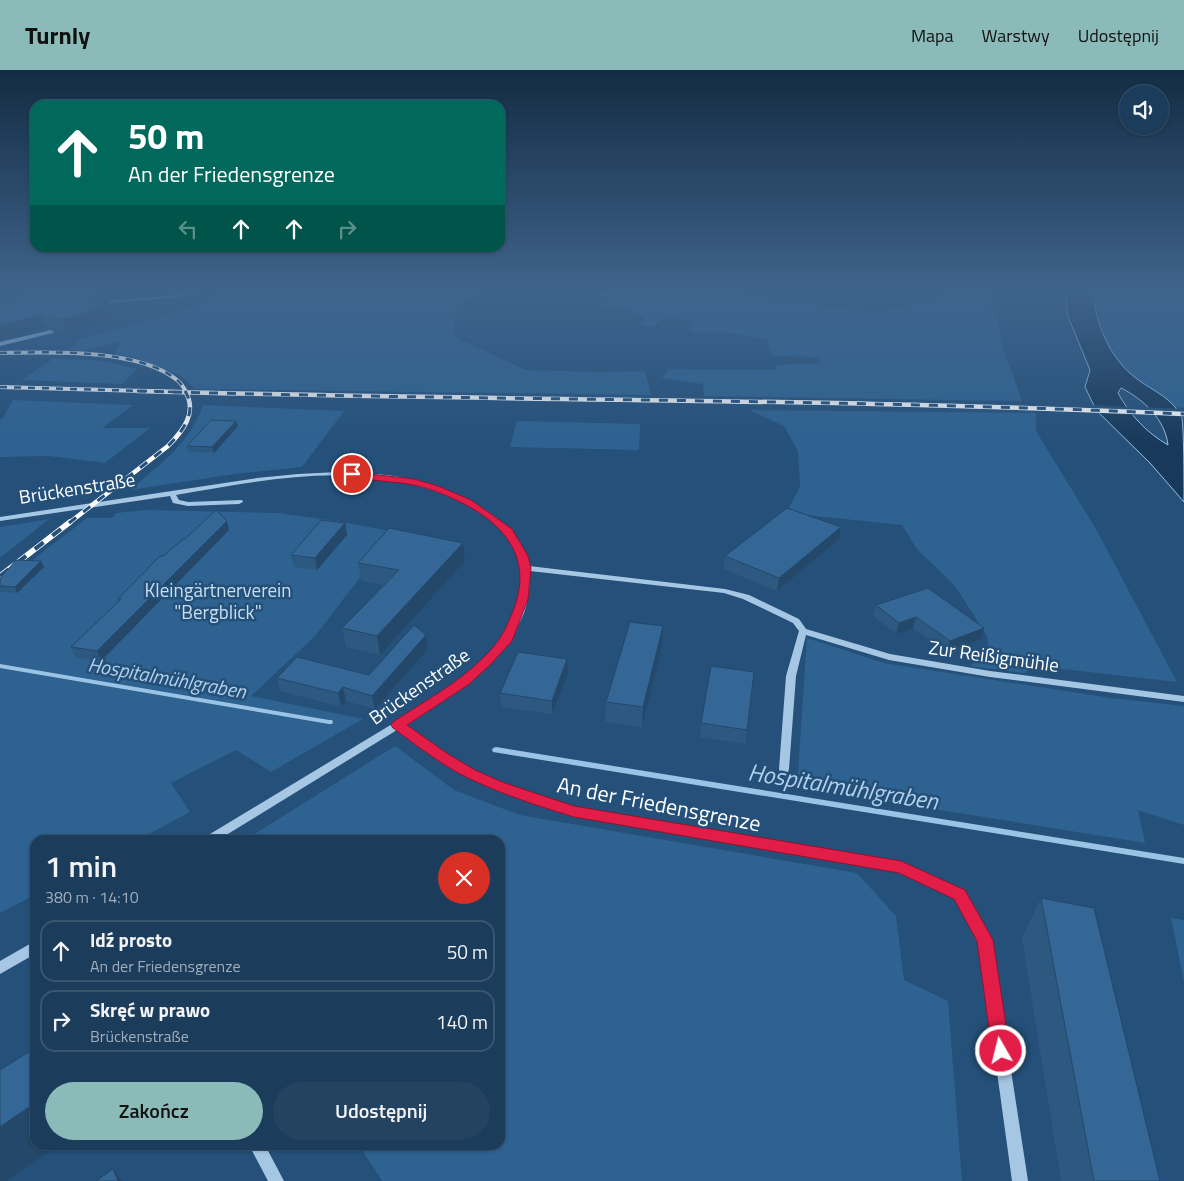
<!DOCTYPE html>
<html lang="pl">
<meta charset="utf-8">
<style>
:root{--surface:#1b3c5b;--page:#244361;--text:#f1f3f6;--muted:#a0adbb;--line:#395671;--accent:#8bbbb9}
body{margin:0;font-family:"Titillium Web",sans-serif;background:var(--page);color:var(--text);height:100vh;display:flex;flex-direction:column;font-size:19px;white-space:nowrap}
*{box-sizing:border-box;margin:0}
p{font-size:16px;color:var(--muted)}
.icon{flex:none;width:28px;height:28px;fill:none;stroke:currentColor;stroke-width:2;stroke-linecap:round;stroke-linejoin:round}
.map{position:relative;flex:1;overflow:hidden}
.drawer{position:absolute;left:30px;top:765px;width:475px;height:315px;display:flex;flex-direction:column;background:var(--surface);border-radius:15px;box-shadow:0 1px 4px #0004,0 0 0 1px var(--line)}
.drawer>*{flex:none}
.banner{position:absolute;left:30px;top:30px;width:475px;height:152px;border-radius:15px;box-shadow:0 1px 4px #0004,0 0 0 1px var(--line);background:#00695c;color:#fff;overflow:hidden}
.tools{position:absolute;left:1119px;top:15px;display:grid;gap:10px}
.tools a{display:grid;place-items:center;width:50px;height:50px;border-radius:50%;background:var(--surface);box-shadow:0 1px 4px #0004,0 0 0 1px var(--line);font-size:25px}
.pin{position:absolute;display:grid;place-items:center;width:42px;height:42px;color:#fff;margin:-21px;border:2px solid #fff;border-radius:50%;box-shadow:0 1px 5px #0007}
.me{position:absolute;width:55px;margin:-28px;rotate:352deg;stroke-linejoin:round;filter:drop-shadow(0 0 4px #0008)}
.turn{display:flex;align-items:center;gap:18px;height:105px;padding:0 15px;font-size:22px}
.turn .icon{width:65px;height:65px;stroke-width:2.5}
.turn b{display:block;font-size:35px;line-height:42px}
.lanes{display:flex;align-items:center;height:48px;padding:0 15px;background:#0003;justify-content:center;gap:25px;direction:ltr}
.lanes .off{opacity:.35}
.round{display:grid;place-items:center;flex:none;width:52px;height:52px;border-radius:26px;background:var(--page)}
.headline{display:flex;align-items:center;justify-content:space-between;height:85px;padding:0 15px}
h1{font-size:30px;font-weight:600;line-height:38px}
.button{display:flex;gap:10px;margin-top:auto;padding:10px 15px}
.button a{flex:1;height:58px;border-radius:30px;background:var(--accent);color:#111;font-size:20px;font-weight:600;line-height:58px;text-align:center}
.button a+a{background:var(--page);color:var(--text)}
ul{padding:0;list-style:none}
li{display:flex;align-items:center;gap:15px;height:62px;margin:0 10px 8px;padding:0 5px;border:2px solid var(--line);border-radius:15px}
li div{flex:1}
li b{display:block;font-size:19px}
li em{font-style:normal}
header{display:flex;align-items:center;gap:30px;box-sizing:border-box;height:70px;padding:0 25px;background:var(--accent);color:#111}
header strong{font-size:24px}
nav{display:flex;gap:28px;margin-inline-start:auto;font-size:18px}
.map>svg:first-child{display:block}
.green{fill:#2e6291}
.water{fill:#183959;stroke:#9ac3e5;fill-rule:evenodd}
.pier{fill:#245079}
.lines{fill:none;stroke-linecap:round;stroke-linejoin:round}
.stream{fill:#9ac3e5;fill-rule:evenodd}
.minor{fill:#a6c7e4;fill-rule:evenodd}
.rail-far2-casing{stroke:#fff;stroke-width:4}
.rail-far1-casing{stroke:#fff;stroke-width:4.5}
.rail-casing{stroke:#fff;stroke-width:5.5}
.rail-far2{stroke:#245079;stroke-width:2.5;stroke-dasharray:7;stroke-linecap:butt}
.rail-far1{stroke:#245079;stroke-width:3;stroke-dasharray:9;stroke-linecap:butt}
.rail{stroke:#245079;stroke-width:4;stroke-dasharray:11;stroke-linecap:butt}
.wall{fill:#2d5981}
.shaded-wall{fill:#244869}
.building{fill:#346796;stroke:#244869}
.route{fill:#e11d48;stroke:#92132f}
.labels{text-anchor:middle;stroke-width:5;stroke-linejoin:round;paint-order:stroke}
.street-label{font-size:19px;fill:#fff;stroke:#245079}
.park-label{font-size:19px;fill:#c8dff3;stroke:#245079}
.water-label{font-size:20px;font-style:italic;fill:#b1d0ec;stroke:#245079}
.near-street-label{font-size:22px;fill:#fff;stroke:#245079}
.near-water-label{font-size:24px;font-style:italic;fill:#b1d0ec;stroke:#245079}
</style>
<header>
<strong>Turnly</strong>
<nav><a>Mapa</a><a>Warstwy</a><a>Udostępnij</a></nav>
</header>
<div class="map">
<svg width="1184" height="1111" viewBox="0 0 1184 1111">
<rect width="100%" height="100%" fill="#245079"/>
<path class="green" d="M231,220H480L479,225L457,237L453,262L455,267L526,300L599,302L645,301L651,325L195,319L181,306L137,288L114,284L121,271L81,281L69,280L81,268L156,249L204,232Z
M618,220H700L877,243L968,220L994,221L989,234L995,241L1003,278L1022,331L704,326L703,314L662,308L669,299L775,300V295L821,293L818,287L772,286L767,269L730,263L688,262L696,251L666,246L654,256L641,255L645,248L626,239L596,237Z
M1092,220H1184V338L1176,337C1159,322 1135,313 1120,295C1104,276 1095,245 1092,220Z
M54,288L102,291L137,299L122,314L22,310Z
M13,330L133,335L102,358H150L105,393L49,386L0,387V350L3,348Z
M203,335L344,341L302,397L235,404L130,420C162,392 188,376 203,335Z
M749,340L1036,343V361L1096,459L1177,612L1036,596L1024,603L970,596L989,580L987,566L955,516L917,479L902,455L786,443L800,417L798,381L784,356Z
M517,351L640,354L639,380L510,377Z
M145,440L278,443L343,452L395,462L315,566L251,626L363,649L271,702L236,680L171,713L190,742L138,770H35V825L0,843V515L87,448H112L116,443Z
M49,449L0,488V457Z
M807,568L884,593L1111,628L1184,636V755L1138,740L1145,773L797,717Z
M395,676L454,720L520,745L857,803L896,846L904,910L948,931L962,1111H382L359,1075H500V770H245Z
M1171,848L1184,850V912Z"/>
<path class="water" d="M1066,220H1092C1096,254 1109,288 1137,309C1153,321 1173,328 1182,348C1184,363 1184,413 1184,432L1150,393L1096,340L1085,317L1090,300L1067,244ZM1121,318C1143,329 1165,349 1168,375C1147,363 1129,344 1118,323Z"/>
<path class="pier" d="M1091,335L1129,337L1136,345L1095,343Z
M1143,337L1180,339L1184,347L1152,345Z"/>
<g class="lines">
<path class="stream" d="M0,594L329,650H332L333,652L332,654H329L0,598Z
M496,677L1184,788V794L493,682L492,680L493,678Z"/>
<path class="minor" d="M202,220H211L178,227L107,233L96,230L98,229L107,231L178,225Z
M608,220H613L606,226H602V224Z
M51,260L54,262L53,263L0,276V272Z
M338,402C365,403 392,404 418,411C459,422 521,450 529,496L725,519L749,525L799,549L806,559L890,584L990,601L1184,626V632L990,607L889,590L806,565L796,606L789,699L788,702L784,703L780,702L779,699L786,606L799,561L793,553L743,529L724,523L530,501C530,515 529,529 524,543C503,595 450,627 404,655C423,669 442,683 462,694C498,713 535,726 574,737L901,793L963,821L991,870L1028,1111H1012L979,871L955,829L899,802L574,745L547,737L504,722L478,711L437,689L397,660L218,770H203L205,767L432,630C459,610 487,590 506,561C516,546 521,529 522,511C522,503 522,496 520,489C505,439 425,414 379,408C312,399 242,414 176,425L179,430L188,432L242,430L243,432L239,434L188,436L173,433L170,426L0,451V447L257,408L298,404Z
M35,871V884L0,904V891Z
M249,1075H265L284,1111H268Z"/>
<g class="rail-far2-casing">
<path id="rail-far2" d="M0,283C49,282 138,278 177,310C181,313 184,318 186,322
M0,317L179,322"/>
</g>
<g class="rail-far1-casing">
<path id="rail-far1" d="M137,321C486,331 835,328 1184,344
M69,453L168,376C183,361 198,342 185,321"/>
</g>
<g class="rail-casing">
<path id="rail" d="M0,506L70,452"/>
</g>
<use href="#rail-far2" class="rail-far2"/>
<use href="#rail-far1" class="rail-far1"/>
<use href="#rail" class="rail"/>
</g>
<path class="wall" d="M0,220H160L133,227L109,229L110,235H108L112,247L67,262L45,256Z
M576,220H600L576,222Z
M236,351L238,356L214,383L188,382L187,376Z
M345,453L347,465L317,500L294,497L291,485Z
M229,460L101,591L76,588L71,577L119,532L118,529L163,486L185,469Z
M839,469L777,521L723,499L725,486Z
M463,473L465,491L380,585L346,577L342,558L384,515L361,511L358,493Z
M44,497L17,523L0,522V508Z
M876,535L984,558L981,569L946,583L913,558L896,564L873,546Z
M426,565L428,579L375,639L346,631L341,637L280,621L277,608L369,605Z
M662,576L642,657L605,652L606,632Z
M567,589L568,603L552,644L501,637L500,623Z
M754,602L745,674L700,667L701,653Z
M1041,828L1160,1111H1061L1022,868Z"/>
<path class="shaded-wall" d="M104,220H160L133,227L109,229L110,235H108L112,247L67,262L62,250L86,229L105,223Z
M21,222L25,233L0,239V226Z
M40,244L45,256L0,270V256Z
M236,351L238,356L214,383L212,377Z
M227,451L229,460L101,591L97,581Z
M345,453L347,465L317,500L315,488Z
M841,457L839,469L777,521L779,508Z
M463,473L465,491L380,585L377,566Z
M41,491L44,497L17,523L15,517Z
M916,547L913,558L896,564L899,553Z
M663,556L662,576L642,657L643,637Z
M984,558L981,569L946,583L950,571Z
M426,565L428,579L375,639L372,626Z
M567,589L568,603L552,644V631Z
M343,617L346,631L341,637L338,623Z
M35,1033V1075H58L6,1111H0V1057Z
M113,1099L122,1111H118Z"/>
<path class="building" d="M0,220H88L107,223L86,229L108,235L62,250L40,244L0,256V233L22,227L24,224L21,222L0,226Z
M211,350L236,351L212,377L187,376Z
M787,438L841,457L779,508L725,486Z
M216,440L227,451L97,581L71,577L121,529H118L160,486H163L183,469H185Z
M321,450L345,453L315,488L291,485Z
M389,458L463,473L377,566L342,558L399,500L358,493Z
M16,490L41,491L15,517L0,516V508Z
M928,518L984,558L950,571L916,547L899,553L876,535Z
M630,552L663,556L643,637L606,632Z
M414,555L426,565L372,626L343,617L338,623L277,608L297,587L369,605Z
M518,582L567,589L552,631L500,623Z
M711,596L754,602L747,660L701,653Z
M1041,828L1094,838L1160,1111H1094Z
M35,978V1033L0,1057V1000Z
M113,1099L118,1111H96Z"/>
<linearGradient id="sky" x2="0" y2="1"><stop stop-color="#142c43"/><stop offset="0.59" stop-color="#3f648c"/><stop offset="1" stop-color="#3f648c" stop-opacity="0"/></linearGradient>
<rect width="1184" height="376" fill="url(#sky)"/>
<path class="route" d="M352,402L414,409L438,416L471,430L512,459L528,486L531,498L528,529L512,571L491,594L468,615L407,655L448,684L475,700L502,712L574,736L901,791L965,820L993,870L1010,981L1008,988L1001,990L995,988L992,981L977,871L954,829L899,803L574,747C538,736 501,724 466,707C440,694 416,675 393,658L391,655L393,652C423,632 457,614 483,588C499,573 505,561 513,541C539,475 487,440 432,420C405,410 376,413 349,406V403Z"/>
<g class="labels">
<g class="street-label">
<text transform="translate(77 418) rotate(-9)" y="7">Brückenstraße</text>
<text transform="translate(994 586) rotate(8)" y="7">Zur Reißigmühle</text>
<text transform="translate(419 616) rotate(-35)" y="7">Brückenstraße</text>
</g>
<g class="park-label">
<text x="218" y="527">Kleingärtnerverein<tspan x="218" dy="22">"Bergblick"</tspan></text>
</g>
<g class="water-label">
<text transform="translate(167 608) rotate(10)" y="7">Hospitalmühlgraben</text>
</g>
<g class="near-street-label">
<text transform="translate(659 734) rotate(11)" y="8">An der Friedensgrenze</text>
</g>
<g class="near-water-label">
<text transform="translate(843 717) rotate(9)" y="8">Hospitalmühlgraben</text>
</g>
</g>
</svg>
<div class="tools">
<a><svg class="icon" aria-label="sound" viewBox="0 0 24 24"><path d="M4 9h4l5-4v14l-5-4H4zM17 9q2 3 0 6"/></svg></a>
</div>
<div class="pin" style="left:352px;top:404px;background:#d93025"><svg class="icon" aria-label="arrive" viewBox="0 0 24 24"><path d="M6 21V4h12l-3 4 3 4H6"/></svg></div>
<svg class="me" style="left:1001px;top:981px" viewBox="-20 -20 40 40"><circle r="17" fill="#e11d48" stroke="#fff" stroke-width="3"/><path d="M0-11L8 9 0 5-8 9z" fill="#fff"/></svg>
<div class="banner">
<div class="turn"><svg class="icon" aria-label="ahead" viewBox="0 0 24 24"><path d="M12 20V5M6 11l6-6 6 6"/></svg><div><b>50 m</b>An der Friedensgrenze</div></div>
<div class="lanes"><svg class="icon off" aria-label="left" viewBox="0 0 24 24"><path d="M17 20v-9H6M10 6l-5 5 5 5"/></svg><svg class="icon" aria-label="ahead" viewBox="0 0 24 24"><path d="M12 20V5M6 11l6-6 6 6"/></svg><svg class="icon" aria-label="ahead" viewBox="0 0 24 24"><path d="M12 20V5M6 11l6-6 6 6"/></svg><svg class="icon off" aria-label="right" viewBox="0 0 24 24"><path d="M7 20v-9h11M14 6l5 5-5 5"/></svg></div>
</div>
<section class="drawer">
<div class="headline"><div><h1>1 min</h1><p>380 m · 14:10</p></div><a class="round" style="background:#d93025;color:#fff"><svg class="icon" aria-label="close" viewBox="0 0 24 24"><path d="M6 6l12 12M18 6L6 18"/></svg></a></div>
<ul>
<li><svg class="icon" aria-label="ahead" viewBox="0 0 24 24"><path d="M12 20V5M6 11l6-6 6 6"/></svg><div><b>Idź prosto</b><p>An der Friedensgrenze</p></div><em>50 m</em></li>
<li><svg class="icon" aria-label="right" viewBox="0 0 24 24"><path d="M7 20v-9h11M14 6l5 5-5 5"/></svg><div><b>Skręć w prawo</b><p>Brückenstraße</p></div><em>140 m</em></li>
</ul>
<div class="button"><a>Zakończ</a><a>Udostępnij</a></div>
</section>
</div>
